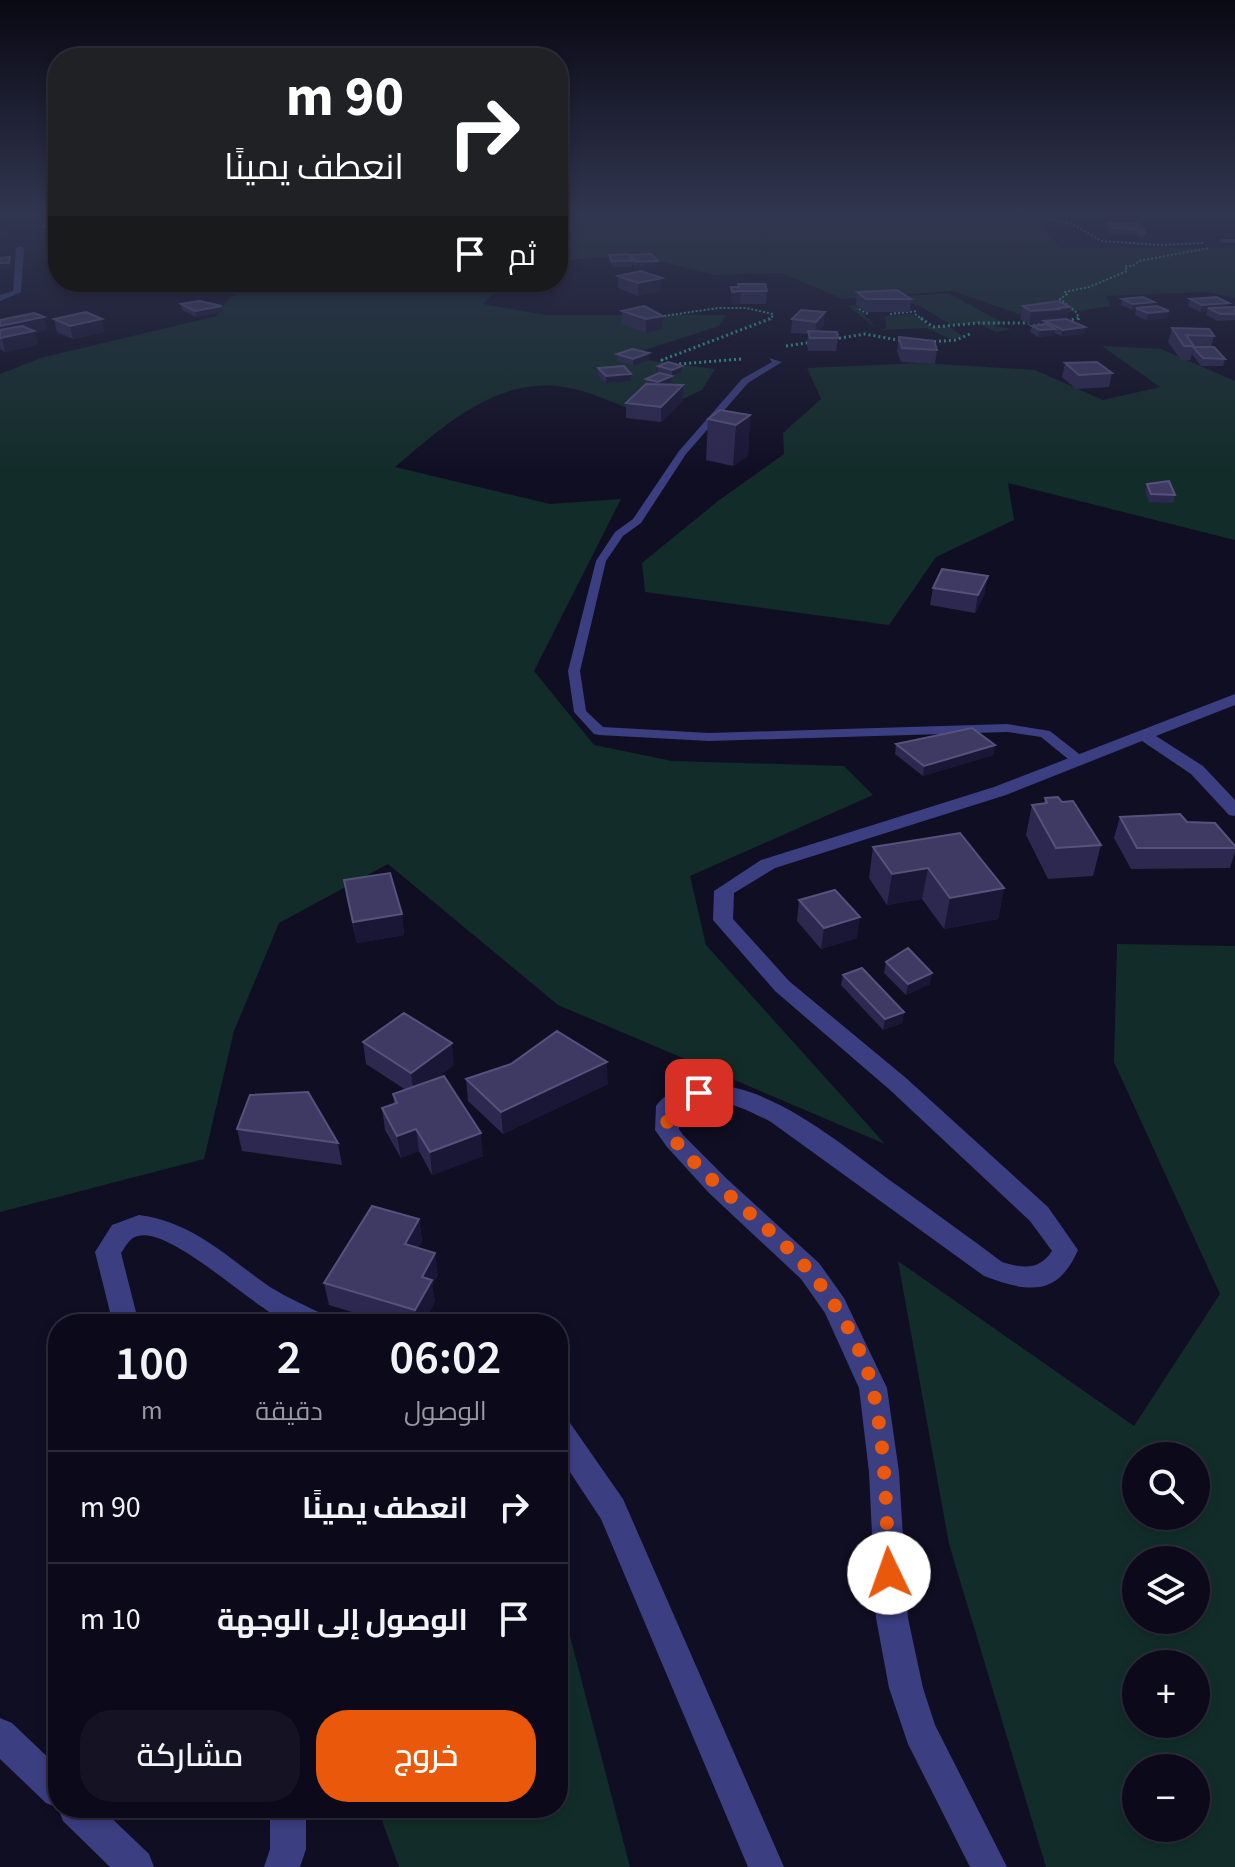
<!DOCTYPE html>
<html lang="ar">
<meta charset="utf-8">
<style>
:root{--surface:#0c0a1a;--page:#151323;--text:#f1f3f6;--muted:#9a9aa2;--line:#2c2b39;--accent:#ea580c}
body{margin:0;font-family:"Source Sans 3",Cairo,sans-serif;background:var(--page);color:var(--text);direction:rtl;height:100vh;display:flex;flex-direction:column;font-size:30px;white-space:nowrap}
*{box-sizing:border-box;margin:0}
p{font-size:26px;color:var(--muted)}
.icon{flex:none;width:44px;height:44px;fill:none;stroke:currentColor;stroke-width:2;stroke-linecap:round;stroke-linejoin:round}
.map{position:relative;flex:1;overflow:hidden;direction:ltr}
.details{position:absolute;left:48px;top:1314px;width:520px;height:504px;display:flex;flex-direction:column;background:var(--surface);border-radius:32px;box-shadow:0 4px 12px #0003,0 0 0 2px var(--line);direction:rtl}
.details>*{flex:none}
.top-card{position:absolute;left:48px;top:48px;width:520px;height:244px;border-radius:32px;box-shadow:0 4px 12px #0003,0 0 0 2px var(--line);direction:rtl;background:#202124;color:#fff;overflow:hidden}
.controls{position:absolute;left:1122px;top:1442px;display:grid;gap:16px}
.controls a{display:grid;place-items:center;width:88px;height:88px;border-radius:50%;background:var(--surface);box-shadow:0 4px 12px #0003,0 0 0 2px var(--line);font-size:40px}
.pin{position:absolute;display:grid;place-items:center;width:68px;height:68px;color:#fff;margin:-34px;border-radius:16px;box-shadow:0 4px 12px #0006}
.me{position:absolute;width:88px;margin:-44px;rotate:357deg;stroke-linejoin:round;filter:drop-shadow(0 0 6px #0008)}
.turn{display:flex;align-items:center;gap:28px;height:168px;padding:0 32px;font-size:36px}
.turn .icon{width:104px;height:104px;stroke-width:2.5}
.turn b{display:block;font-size:56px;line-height:68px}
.then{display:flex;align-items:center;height:76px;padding:0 32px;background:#0003;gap:16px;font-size:30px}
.eta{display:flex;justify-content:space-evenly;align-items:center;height:136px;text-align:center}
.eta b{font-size:48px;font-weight:600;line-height:56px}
.primary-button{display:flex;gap:16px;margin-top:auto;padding:16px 32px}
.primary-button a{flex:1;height:92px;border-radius:32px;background:var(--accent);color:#fff;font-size:32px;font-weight:600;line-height:92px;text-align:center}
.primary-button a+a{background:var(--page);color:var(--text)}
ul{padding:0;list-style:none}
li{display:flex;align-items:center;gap:24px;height:112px;padding:0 32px;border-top:2px solid var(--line)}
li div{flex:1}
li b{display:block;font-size:30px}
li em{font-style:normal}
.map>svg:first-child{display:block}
.green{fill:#122d29;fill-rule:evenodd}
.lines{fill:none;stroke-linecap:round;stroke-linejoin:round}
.path-far1{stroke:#32b29f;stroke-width:2;stroke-dasharray:2 2;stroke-linecap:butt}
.path{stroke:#32b29f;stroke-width:3;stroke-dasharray:2 3;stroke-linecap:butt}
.lane{fill:#3b3e81;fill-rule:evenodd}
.street{fill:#3b3e81;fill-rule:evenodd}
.wall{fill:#2d2850}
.shaded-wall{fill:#1a1636}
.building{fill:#3e3a63;stroke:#56527b;stroke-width:2}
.route{stroke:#ea580c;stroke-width:14;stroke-dasharray:0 25.2}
</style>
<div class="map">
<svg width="1235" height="1867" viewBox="0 0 1235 1867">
<rect width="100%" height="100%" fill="#100e23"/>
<path class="green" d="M558,213H1009L1039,218L1059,248H1235V298L1207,292L1106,296L1111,306L1030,318L953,291L843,299L781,273L714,275L634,255L558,261Z
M278,282H504L483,304L545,315H726L719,326L623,357L715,369L702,390L646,416C620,406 591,391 564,387C497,376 442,427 395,467L550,504L621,499L534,671L594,745L672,761L844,766L873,795L690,876L706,945L885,1144L558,1005L388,864L279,923L234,1031L204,1159L0,1212V374L41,358L216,316L230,297Z
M948,293L1003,323L994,326L1011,329L996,332L977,323L951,325L920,306L905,301L856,305L876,328L848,306L884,298Z
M912,314L931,327L949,326L963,337L950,339L927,328L881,330L886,328L885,316Z
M1102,346L1161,349L1235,381V540L1008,483L1014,520L936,557L889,625L645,592L642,563L718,501L784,454L783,433L821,399L807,368L921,363L1035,370L1103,400L1160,387Z
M1117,944L1235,946V1867H1046L949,1544L898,1261L1134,1426L1220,1294L1114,1062ZM1136,1456H1196V1516H1136ZM1136,1560H1196V1620H1136ZM1136,1664H1196V1724H1136ZM1136,1768H1196V1828H1136Z
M564,1613L630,1867H399L382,1821L394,1808H558V1619Z"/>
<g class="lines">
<path class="path-far1" d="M1027,213L1072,224L1101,241L1160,245L1203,243
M859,309L868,314
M890,314L918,311
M915,314L923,320
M664,316L718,308H746L773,314L771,320
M1079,320L1077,313L1060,299L1067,294L1065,292L1089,287L1127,271L1125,266H1133L1139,261L1209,248"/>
<path class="path" d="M921,318L933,327L979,323H1049
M1067,321L1078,318
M834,339L865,334L903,341
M929,342L956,340L970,334
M786,346L812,342
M741,359L667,365L662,360L772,318"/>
<path class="lane" d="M1221,239H1235V243L1219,242Z
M769,358L782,362L748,383L686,454L641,523L623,536L606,561L580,671L586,711L603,727L709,733L1007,724L1050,731L1083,757V763H1073L1041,737L1007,732L709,741L599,735L594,734L574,712L568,671L596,561L615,532L633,519L679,451L742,379L772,362Z"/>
<path class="street" d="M20,246L24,248L21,292L0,301V295L13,291L16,248Z
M1235,694V705L1156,736L1203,766L1235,800V816L1229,815L1191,774L1142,741L1006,795L775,868L734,893L733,919L789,981L906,1078L1048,1207L1078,1250C1057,1298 1027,1292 984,1276L771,1122C742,1107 710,1090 679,1110V1129L683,1135L727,1179L819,1263L844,1298L887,1388L899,1472L908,1618L923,1688L935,1725L1007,1867H970L908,1744L889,1688L876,1618L869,1472L859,1388L825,1313L801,1279L709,1193L667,1147L655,1130L656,1106C663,1095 675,1091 687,1088C756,1068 845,1148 898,1186C932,1211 968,1236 1002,1262C1022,1268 1039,1271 1052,1251L1030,1221L890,1090L775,991L713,920L714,891L761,860L994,787Z
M139,1215C193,1222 227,1257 270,1287C288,1298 308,1307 327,1316L330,1324C317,1324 299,1327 287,1322C251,1306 171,1227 138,1236C129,1238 126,1246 121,1253L139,1324H113L95,1252L112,1225Z
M558,1416L568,1420L623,1499L784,1867H748L601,1519L558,1454Z
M0,1718L12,1723L58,1767V1808H101L149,1854L154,1867H110L63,1821L58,1808L46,1803L0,1759Z
M270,1808H306V1849L300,1867H264L270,1849Z"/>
</g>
<path class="wall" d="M1108,223L1138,224L1145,232L1144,238L1141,240L1135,234H1111L1107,229Z
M609,255L630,258V255L657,267L636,268L632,263V267H612L609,261Z
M618,276L661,291L638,296L618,288Z
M77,282H108L106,284H78Z
M299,282H325V283L320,289H300Z
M738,284L767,291L766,304H740L732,305L731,287H738Z
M857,292L911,299L910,312H865L856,305Z
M1122,299L1154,302L1153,306L1168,318L1146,320L1135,315L1136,310H1132L1121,305Z
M1190,299L1228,307H1235V320L1218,321L1206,315L1207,311L1200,312L1188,306Z
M181,304L222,306L223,312L196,317L182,310Z
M1023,306L1070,307L1067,319L1085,327L1084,334L1061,336L1054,333V335L1038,337L1030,332L1032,326L1044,324V323L1029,324L1020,319Z
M801,310L824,325L818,332L838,338L836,351H808L807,345L808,334L791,333L792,319Z
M622,311L663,316L662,329L646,333L622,324Z
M44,317L47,330L35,333L38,345L5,352L0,349V320Z
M54,319L104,332L73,339L57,332Z
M1172,328L1214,336L1211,347L1225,359L1223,366H1201L1192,354L1190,360H1181L1168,342Z
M899,337L937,350L935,364L901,362L897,351Z
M649,353V360L633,366L617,361V354Z
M1065,363L1112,373L1109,387L1076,389L1062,377Z
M658,366H682L681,373L672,377L671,383L667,385H683V400L661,422L626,418V403L646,384V379L658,373Z
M598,368L631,374V381L606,383L598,375Z
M750,415L748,456L733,466L706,460L708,419Z
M1147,484L1175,495L1173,503L1149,502L1145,492Z
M933,588L985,593L975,613L930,605Z
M896,744L995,745L993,755L923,776L895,754Z
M1045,798L1062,802L1101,845L1093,876L1048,879L1026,835L1032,805L1044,803Z
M1120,817L1187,822L1235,846V852L1230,868L1131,869L1114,838Z
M873,847L1004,888L998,919L944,929L922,899L887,905L869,878Z
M344,880L402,914L404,935L357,943L347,901Z
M799,900L857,938L821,949L797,921Z
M886,962L930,984L906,995L884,973Z
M843,975L904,1012L902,1023L883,1030L841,985Z
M363,1042L454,1065L435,1079L483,1156L432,1175L419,1151L401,1158L385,1130L382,1108L394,1104L393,1094L406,1090L366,1064Z
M466,1079L608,1084L503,1134L468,1101Z
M237,1129L338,1143L342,1165L242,1151Z
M419,1219L422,1241L418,1248L438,1275L432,1286L435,1302L423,1324H391L329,1305L324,1283Z"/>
<path class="shaded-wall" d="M3,224L6,236H0V225Z
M58,226V232L45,233L43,227Z
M10,257L11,263L10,269H0V263Z
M658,261L657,267L636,268V262Z
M662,278L661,291L638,296V283Z
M139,282H159L160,285L140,287Z
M320,282L325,283L320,289L319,283Z
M741,291L740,304L732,305V292Z
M1154,302L1153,309L1136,308V310H1132L1133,304Z
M1229,303L1227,310L1208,308L1207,311L1200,312L1202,305Z
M222,306L223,312L196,317L195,311Z
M1070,307L1067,320L1044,321V323L1029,324L1031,311Z
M1169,311L1168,318L1146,320L1148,313Z
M825,312L824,325L815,335L816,322Z
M663,316L662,329L646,333V319Z
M44,317L47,330L35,333L38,345L5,352L2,338H0V326Z
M102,319L104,332L73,339L70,326Z
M1085,327L1084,334L1061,336L1063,330Z
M1055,329L1054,335L1038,337L1040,330Z
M649,353V360L633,366V359Z
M682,366L681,373L672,377V370Z
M631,374V381L606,383V376Z
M672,376L671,383L658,389V382Z
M683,385V400L661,422V407Z
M750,415L748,456L733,466L736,425Z
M988,576L985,593L975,613L978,595Z
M995,745L993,755L923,776L924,766Z
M928,868L922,899L887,905L892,874Z
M1004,888L998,919L944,929L950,898Z
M402,914L404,935L357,943L353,922Z
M860,917L857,938L821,949L824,928Z
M932,973L930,984L906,995L908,984Z
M904,1012L902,1023L883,1030L885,1019Z
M452,1043L454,1065L414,1095L411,1073Z
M607,1062L608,1084L503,1134L501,1112Z
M416,1129L419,1151L401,1158L397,1136Z
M481,1133L483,1156L432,1175L430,1152Z
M419,1219L422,1241L408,1267L405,1244Z
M435,1253L438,1275L432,1286L435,1302L423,1324H418L415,1310L422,1277Z"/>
<path class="building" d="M58,222V226L43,227L45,223Z
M1108,223L1138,224L1145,232L1142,235L1136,229L1112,228Z
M628,254L632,261H612L609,255Z
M651,254L658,261L636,262L630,255Z
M10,257L9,263H0V258Z
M641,271L662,278L638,283L618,276Z
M738,284H765L767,291H741L732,292L731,287H739Z
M897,290L911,299H866L857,292Z
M1143,297L1154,302L1133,304L1122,299Z
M1216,297L1229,303L1202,305L1190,299Z
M199,301L222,306L195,311L181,304Z
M1059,301L1070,307L1058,308L1061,309L1031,311L1023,306Z
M644,306L663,316L646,319L622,311Z
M1157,306L1169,311L1148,313L1136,308Z
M1235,307V314H1220L1208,308Z
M801,310L825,312L816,322L792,319Z
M86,312L102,319L70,326L54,319Z
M34,313L44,317L0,326V320Z
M1066,319L1085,327L1063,330L1044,321Z
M1046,324L1055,329L1040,330L1032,326Z
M22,326L34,331L0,338V330Z
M1172,328L1209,329L1214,336L1186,335L1194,346H1184Z
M808,331L837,332L838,338H810Z
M899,337L934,341L937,350L902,348Z
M1193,347H1214L1225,359L1203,358Z
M632,349L649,353L633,359L617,354Z
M668,362L682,366L672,370L658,366Z
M1097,362L1112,373L1079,375L1065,363Z
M624,366L631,374L606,376L598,368Z
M659,373L672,376L658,382L646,379Z
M646,384L683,385L661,407L626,403Z
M720,410L750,415L736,425L708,419Z
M1169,481L1175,495L1151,494L1147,484Z
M942,569L988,576L978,595L933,588Z
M972,728L995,745L924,766L896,744Z
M1058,797L1062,802L1073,801L1101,845L1056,848L1032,805L1047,803L1045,798Z
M1180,814L1187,822L1215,823L1235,846V848H1137L1120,817Z
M960,833L1004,888L950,898L928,868L892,874L873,847Z
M390,873L402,914L353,922L344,880Z
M835,890L860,917L824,928L799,900Z
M908,948L932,973L908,984L886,962Z
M862,968L904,1012L885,1019L843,975Z
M404,1013L452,1043L411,1073L363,1042Z
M557,1031L607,1062L501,1112L466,1079L511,1064Z
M444,1076L481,1133L430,1152L416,1129L397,1136L382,1108L397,1103L393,1094Z
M308,1092L338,1143L237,1129L250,1095Z
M372,1206L419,1219L405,1244L435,1253L422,1277L432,1280L415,1310L324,1283Z"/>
<linearGradient id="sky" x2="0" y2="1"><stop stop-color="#090813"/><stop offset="0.45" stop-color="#313650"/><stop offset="1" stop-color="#313650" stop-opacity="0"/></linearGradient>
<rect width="1235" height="474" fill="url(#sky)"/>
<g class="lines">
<path class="route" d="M699,1093L679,1097L668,1106L667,1130C707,1185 767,1221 810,1272C835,1300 865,1353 873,1390C886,1450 886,1513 889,1573"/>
</g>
</svg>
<div class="controls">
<a><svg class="icon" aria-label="search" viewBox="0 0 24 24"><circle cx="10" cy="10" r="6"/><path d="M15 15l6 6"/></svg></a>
<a><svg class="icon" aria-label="layers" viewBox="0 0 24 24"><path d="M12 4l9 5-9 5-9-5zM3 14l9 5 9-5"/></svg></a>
<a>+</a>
<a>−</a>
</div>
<div class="pin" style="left:699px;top:1093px;background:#d93025"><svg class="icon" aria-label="arrive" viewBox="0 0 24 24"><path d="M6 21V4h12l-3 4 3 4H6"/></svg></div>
<svg class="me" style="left:889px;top:1573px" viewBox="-20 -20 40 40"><circle r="19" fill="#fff"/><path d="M0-13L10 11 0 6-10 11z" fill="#ea580c"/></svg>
<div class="top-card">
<div class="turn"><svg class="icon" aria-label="right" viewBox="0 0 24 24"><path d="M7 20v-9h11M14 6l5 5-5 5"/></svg><div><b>90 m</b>انعطف يمينًا</div></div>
<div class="then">ثم<svg class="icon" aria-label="arrive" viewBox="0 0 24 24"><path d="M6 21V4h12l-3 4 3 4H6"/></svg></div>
</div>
<section class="details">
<div class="eta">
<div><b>06:02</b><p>الوصول</p></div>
<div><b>2</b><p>دقيقة</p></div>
<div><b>100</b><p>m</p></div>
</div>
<ul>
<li><svg class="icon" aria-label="right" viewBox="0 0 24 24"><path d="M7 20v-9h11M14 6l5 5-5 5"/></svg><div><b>انعطف يمينًا</b></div><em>90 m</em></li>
<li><svg class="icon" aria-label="arrive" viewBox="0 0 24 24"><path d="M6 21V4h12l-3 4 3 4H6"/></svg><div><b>الوصول إلى الوجهة</b></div><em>10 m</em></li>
</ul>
<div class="primary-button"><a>خروج</a><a>مشاركة</a></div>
</section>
</div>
